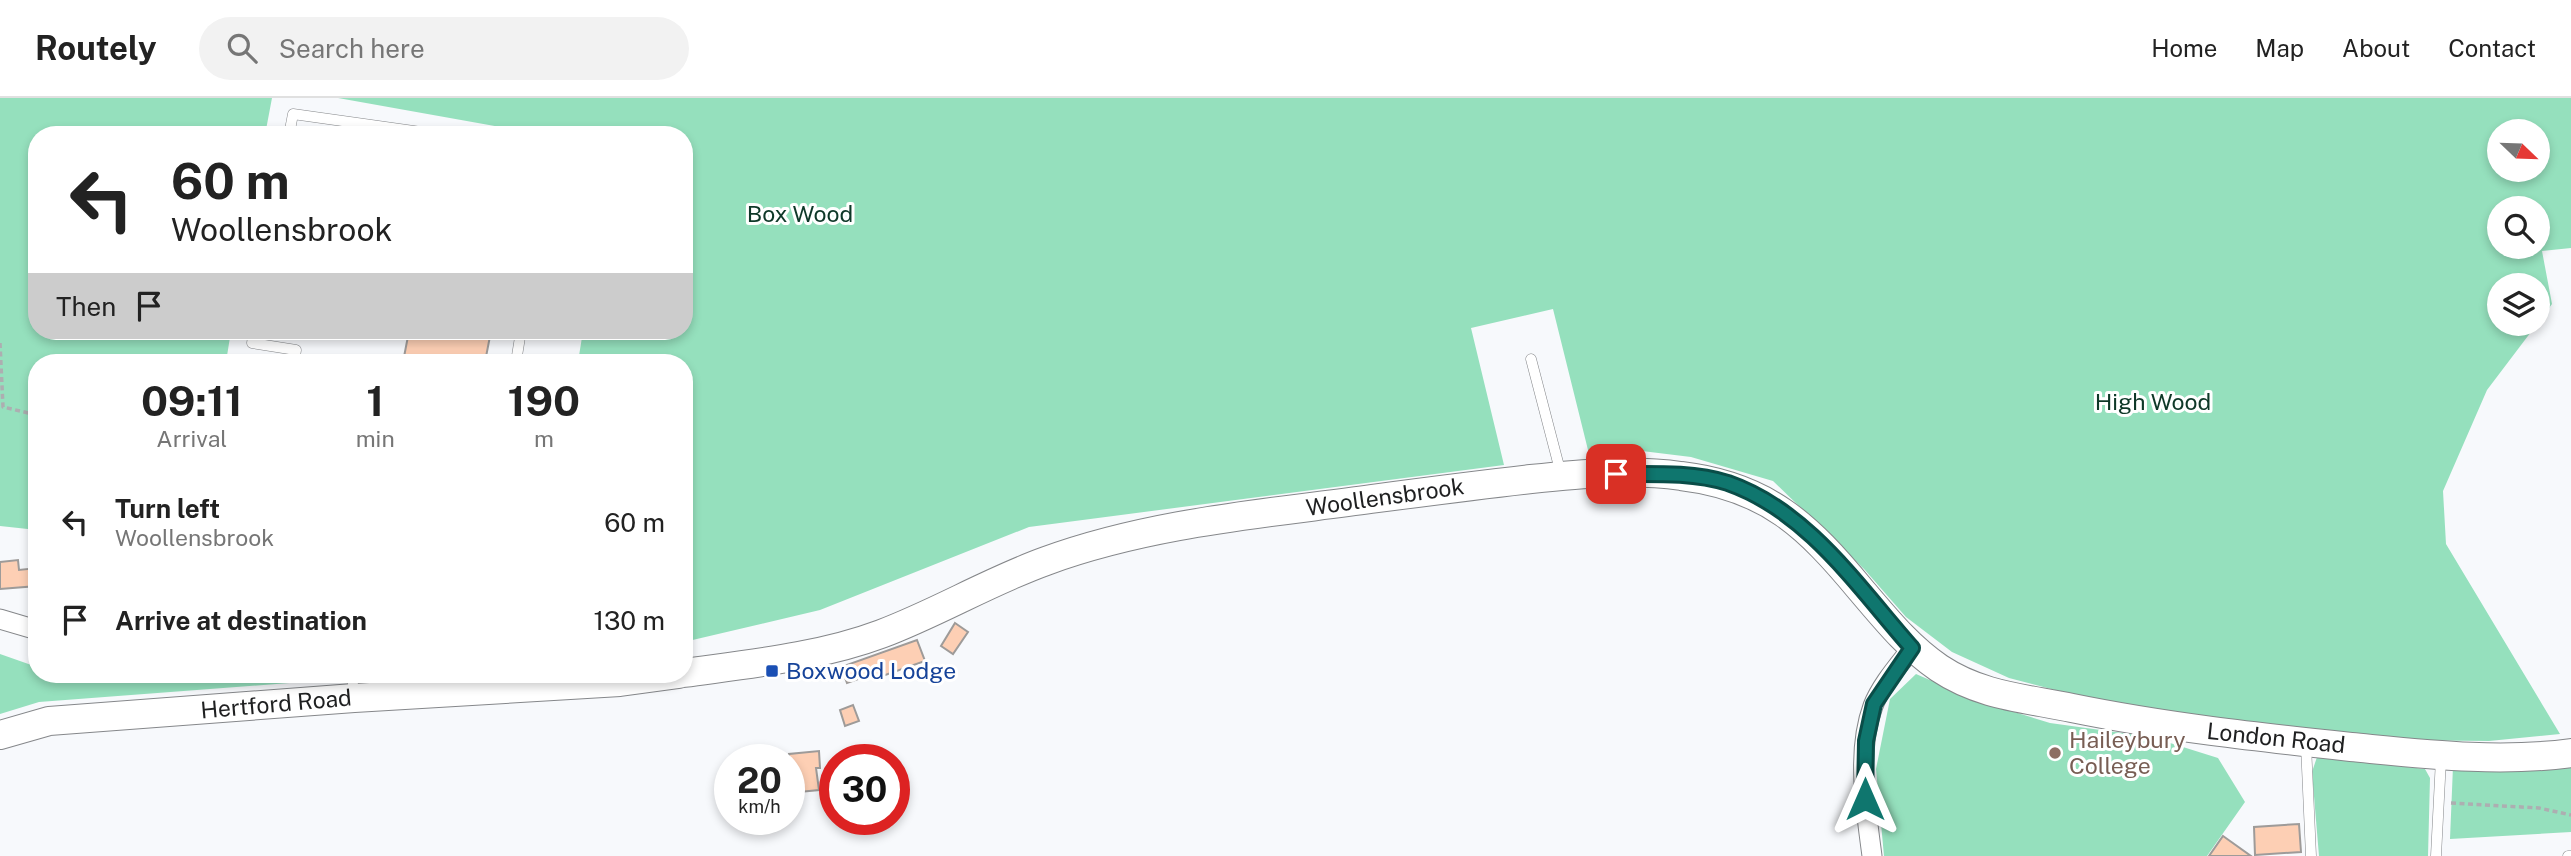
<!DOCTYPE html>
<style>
:root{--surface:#fff;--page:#f2f2f2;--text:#222;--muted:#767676;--line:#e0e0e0}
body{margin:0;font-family:"Public Sans",sans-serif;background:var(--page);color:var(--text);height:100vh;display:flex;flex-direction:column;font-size:26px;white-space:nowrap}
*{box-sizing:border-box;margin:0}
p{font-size:23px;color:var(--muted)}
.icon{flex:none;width:38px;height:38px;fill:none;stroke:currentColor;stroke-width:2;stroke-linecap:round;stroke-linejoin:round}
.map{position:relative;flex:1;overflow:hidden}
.details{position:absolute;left:28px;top:256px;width:665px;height:329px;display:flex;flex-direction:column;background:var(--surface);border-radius:28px;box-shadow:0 4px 10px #0003}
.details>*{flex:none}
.banner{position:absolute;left:28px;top:28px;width:665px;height:214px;border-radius:28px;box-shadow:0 4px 10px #0003;background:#fff;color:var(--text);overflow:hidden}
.needle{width:46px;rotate:113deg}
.fabs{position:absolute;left:2487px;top:21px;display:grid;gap:14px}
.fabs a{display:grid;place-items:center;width:63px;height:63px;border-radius:50%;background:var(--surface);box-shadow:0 4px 10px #0003;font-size:35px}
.speed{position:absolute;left:714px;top:646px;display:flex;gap:14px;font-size:35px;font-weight:700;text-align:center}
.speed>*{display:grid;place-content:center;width:91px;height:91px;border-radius:50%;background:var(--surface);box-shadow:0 4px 10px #0003;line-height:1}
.speed small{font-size:18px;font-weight:400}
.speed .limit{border:10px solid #d22;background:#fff;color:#111}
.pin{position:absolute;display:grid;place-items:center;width:60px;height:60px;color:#fff;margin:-30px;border-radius:14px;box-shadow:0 4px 10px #0006}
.me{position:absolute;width:77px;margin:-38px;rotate:0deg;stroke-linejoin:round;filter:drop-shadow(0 0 5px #0008)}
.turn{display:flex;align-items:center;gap:24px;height:147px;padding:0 28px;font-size:32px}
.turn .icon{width:91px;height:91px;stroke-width:2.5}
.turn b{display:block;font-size:49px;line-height:60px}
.then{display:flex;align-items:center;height:66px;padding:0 28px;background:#0003;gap:14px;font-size:26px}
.eta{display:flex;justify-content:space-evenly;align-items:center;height:119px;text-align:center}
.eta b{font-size:42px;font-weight:700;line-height:49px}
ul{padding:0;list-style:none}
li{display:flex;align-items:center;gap:21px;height:98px;padding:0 28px}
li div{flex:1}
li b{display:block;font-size:26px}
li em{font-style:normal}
header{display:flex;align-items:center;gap:42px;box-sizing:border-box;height:98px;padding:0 35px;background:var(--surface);border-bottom:2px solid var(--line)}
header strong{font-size:33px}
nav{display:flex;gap:38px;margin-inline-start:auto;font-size:24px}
.search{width:490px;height:63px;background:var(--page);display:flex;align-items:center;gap:18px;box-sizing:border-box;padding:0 24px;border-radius:38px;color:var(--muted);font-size:26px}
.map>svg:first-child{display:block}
.green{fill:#95e0bd;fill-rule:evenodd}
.building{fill:#fdcfb4;stroke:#9e9b99;stroke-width:2}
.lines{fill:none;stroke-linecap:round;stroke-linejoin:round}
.lane-casing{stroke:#85878a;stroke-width:11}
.street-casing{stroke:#85878a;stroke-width:21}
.secondary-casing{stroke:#85878a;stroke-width:30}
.path{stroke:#adaeb1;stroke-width:3.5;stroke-dasharray:5 3.5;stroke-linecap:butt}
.lane{stroke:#fff;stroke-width:10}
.street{stroke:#fff;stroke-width:19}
.secondary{stroke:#fff;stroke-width:28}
.route-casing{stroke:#0a4d48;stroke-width:18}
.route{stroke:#0f766e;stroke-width:12}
.transit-dot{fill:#1a4fb4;stroke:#fff;stroke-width:2.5}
.education-dot{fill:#8d6e63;stroke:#fff;stroke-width:2.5}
.labels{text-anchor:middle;stroke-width:6;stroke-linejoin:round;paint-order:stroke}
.park-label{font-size:23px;fill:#0e3828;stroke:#fff}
.street-label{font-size:23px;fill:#1f2021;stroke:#fff}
.transit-label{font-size:23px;fill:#164399;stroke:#fff;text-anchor:start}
.education-label{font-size:23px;fill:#785e54;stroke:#fff;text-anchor:start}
</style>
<header>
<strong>Routely</strong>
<div class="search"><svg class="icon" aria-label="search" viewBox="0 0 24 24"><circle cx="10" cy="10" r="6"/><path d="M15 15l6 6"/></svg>Search here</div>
<nav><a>Home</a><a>Map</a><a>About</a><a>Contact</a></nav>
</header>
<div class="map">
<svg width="2571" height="758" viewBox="0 0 2571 758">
<rect width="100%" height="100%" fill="#f7f9fc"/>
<path class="green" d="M0,0H272L265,37H37V233H231L226,264H37V432L0,428Z
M338,0H2571V150L2542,153L2552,206L2538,225V187H2499V226H2537L2487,292L2443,393L2446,446L2560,636L2489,643L2384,642L2291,633L2097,603L2009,580L1952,554L1906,519L1864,471L1773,383L1691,359L1642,353L1589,356L1553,211L1471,230L1504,367L1029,429L820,512L684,544V264H578L583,233H684V37H545ZM2499,33H2538V72H2499ZM2499,110H2538V149H2499Z
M0,556L37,569V576H322L315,583L39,604L0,616Z
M1916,576L1978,603L2050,625L2151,639L2218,660L2245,704L2207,758H1884L1876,671L1890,601Z
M2317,659L2425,671L2430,680L2428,758H2319L2312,674Z
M2571,667V734L2450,741L2453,668L2529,673Z"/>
<path class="building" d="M409,233L448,235L449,233H491L485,264H403Z
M18,462L19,472L37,470V488L0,491V464Z
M955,525L968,534L953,556L941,548Z
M917,542L925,563L874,581L872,576L847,585L841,569Z
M853,607L859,623L845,628L840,612Z
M819,653L820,670H816L819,692L789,695V656Z
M2299,726L2301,754L2255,757L2254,729Z
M2223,738L2251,758H2209Z"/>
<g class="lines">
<g class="lane-casing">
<path id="lane" d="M289,37L293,16L442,37
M254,233L252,245L296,252L294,264
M1531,261L1561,376
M516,264L521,233
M352,576L354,599
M2306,647L2311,758
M2436,758L2441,661
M2568,758H2571"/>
</g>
<g class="street-casing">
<path id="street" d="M0,521L37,532
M1872,758C1866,711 1856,654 1873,608C1881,587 1899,567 1912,550"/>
</g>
<g class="secondary-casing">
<path id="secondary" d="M684,575C748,566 820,559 881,536C937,515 990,483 1046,463C1150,425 1262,416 1371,401C1424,394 1477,387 1531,381C1580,376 1632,371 1681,378C1767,388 1808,428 1861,492C1885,520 1908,549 1939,570C1981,598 2024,600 2072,610C2165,629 2257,639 2351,649C2424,656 2498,665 2571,655
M0,637L49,623L354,600L620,584L679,576"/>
</g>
<path class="path" d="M0,245L3,309L37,317
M2451,705L2539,710L2571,717"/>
<use href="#lane" class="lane"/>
<use href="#street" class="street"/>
<use href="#secondary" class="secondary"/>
</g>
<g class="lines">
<g class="route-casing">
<path id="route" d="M1616,376C1653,376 1693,374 1728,385C1808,413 1858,489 1912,550L1874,606L1866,643L1865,701"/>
</g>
<use href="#route" class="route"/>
</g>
<rect class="transit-dot" x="765" y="566" width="14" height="14" rx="3.5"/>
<circle class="education-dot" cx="2055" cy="655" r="7"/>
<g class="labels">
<g class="park-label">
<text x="800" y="124">Box Wood</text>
<text x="2153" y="312">High Wood</text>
</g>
<g class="street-label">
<text transform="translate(1385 399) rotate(-8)" y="8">Woollensbrook</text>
<text transform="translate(276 606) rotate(-5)" y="8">Hertford Road</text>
<text transform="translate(2276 640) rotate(6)" y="8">London Road</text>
</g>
<g class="transit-label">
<text x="786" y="581">Boxwood Lodge</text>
</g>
<g class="education-label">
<text x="2069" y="650">Haileybury<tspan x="2069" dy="26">College</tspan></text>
</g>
</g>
</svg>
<div class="fabs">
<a><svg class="needle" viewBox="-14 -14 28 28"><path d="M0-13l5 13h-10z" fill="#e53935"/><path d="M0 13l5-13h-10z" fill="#767676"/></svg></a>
<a><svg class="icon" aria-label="search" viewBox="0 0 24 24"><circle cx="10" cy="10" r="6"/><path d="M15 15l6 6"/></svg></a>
<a><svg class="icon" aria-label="layers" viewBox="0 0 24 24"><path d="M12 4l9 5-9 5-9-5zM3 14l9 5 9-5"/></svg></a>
</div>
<div class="speed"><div>20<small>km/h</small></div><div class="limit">30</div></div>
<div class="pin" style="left:1616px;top:376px;background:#d93025"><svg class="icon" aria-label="arrive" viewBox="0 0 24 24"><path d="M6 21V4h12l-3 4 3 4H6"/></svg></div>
<svg class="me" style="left:1865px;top:701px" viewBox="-20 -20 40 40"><path d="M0-17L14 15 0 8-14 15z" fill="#0f766e" stroke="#fff" stroke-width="4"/></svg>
<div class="banner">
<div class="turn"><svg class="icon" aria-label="left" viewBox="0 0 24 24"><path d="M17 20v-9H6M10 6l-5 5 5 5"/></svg><div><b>60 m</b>Woollensbrook</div></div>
<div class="then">Then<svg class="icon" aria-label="arrive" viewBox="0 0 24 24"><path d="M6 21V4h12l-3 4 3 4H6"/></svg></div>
</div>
<section class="details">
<div class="eta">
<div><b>09:11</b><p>Arrival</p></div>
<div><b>1</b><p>min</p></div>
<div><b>190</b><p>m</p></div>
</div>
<ul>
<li><svg class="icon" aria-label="left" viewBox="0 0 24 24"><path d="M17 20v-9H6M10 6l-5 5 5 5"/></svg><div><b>Turn left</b><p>Woollensbrook</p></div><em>60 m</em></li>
<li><svg class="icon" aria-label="arrive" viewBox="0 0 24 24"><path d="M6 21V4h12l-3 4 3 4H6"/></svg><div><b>Arrive at destination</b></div><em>130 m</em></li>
</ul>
</section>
</div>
